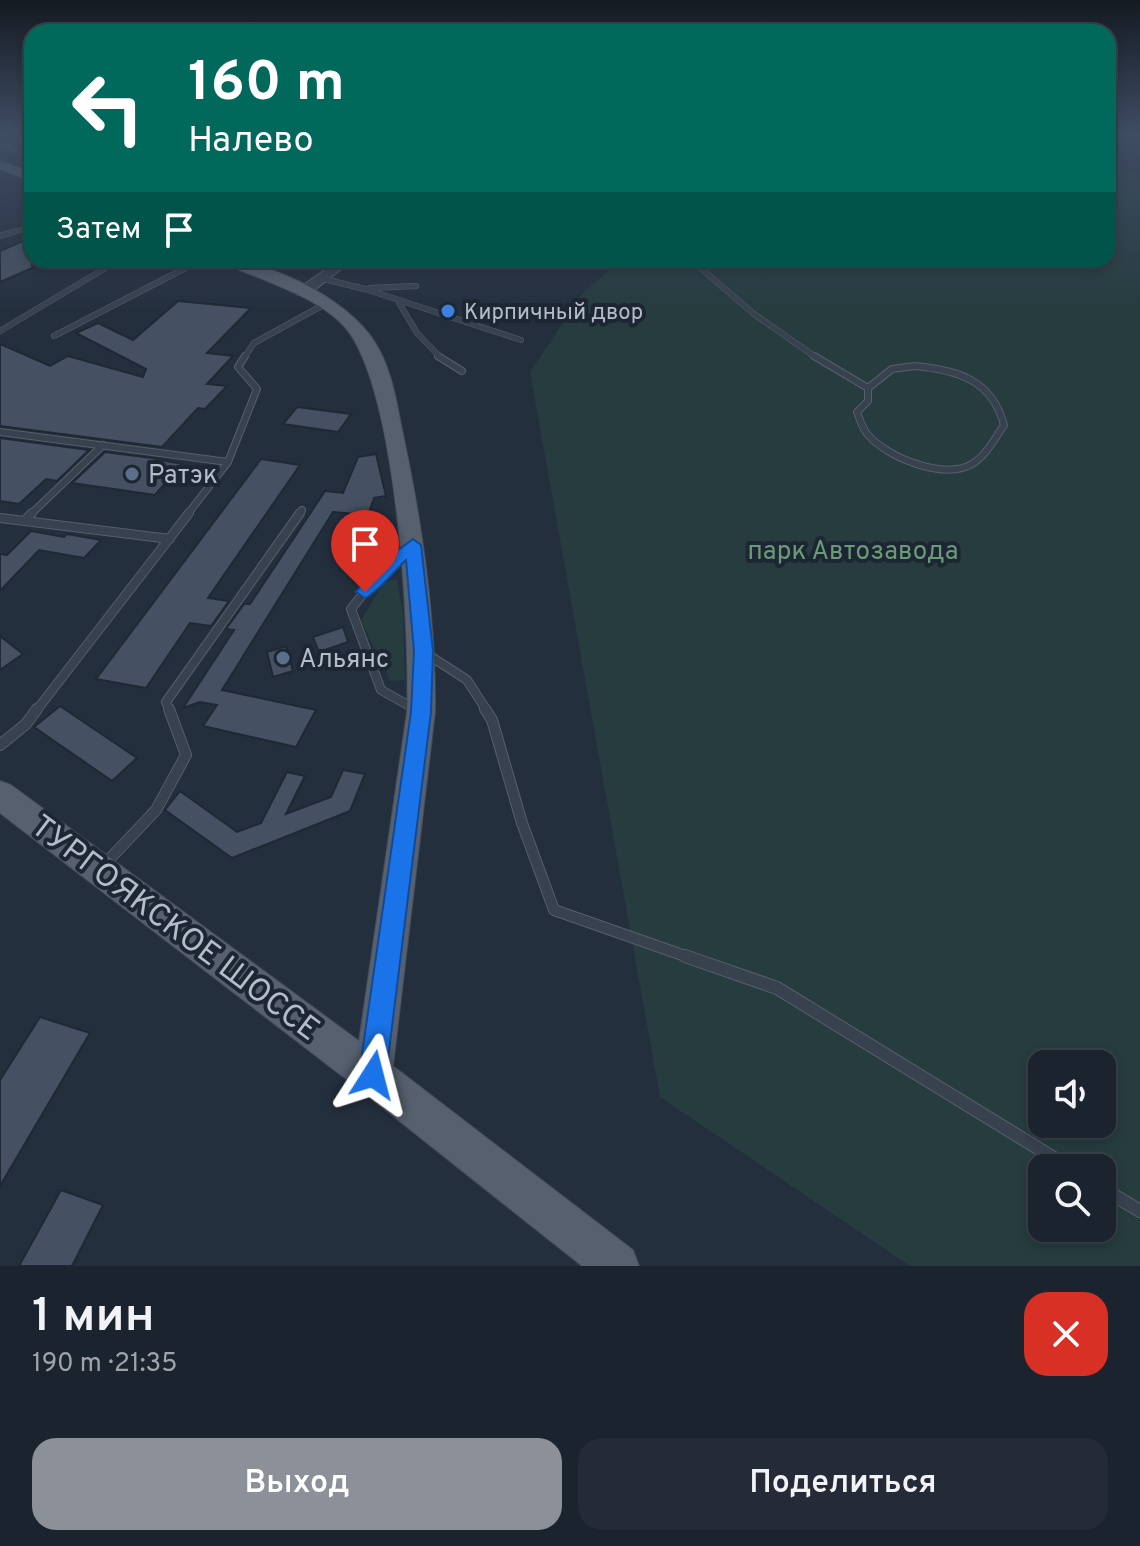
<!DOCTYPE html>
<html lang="ru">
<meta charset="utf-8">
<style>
:root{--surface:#1b232e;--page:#242b36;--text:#f1f3f6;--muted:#a0a4aa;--line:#39404a;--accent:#8c9099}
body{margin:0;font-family:Overpass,sans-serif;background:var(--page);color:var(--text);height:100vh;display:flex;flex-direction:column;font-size:30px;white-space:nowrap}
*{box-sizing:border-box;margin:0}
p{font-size:26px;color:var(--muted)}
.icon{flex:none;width:44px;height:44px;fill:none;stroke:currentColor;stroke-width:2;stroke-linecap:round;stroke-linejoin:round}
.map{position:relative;height:1266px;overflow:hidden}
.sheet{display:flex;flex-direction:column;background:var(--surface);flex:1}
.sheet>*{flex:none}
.guide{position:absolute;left:24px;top:24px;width:1092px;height:244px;border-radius:24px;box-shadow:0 4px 12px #0003,0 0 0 2px var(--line);background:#00695c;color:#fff;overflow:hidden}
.controls{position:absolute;left:1028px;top:1050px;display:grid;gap:16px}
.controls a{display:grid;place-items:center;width:88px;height:88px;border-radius:16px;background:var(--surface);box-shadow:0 4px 12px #0003,0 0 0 2px var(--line);font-size:40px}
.pin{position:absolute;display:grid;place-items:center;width:68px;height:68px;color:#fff;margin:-82px -34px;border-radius:50% 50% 50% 0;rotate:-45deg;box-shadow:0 0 8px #0007}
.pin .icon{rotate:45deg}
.me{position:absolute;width:88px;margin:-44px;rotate:9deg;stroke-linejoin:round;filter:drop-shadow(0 0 6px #0008)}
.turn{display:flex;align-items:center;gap:28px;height:168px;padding:0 32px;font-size:36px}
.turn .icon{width:104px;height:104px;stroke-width:2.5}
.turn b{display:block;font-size:56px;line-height:68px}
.then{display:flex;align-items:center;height:76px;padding:0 32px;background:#0003;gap:16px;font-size:30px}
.round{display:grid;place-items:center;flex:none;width:84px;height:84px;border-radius:24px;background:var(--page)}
.summary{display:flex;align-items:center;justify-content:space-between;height:136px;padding:0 32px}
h1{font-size:48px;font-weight:600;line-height:60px}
.primary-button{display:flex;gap:16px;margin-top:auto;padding:16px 32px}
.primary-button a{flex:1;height:92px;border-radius:24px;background:var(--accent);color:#fff;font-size:32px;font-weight:600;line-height:92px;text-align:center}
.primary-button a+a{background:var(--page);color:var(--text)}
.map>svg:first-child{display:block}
.green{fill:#263c3f;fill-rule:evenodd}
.building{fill:#455162;stroke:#1f2835;stroke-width:2}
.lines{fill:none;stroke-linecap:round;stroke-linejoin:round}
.service-far5-casing{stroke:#565f6c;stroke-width:5}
.service-far4-casing{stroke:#565f6c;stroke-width:6}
.service-far3-casing{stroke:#565f6c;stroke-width:8}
.service-far2-casing{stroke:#565f6c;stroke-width:10}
.service-far1-casing{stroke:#565f6c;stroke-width:12}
.service-casing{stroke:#565f6c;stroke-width:14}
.tertiary-casing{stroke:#565f6c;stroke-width:2}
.primary-casing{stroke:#414a57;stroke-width:2}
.service-far5{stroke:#38414e;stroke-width:4}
.service-far4{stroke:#38414e;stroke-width:5}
.service-far3{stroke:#38414e;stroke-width:6}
.service-far2{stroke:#38414e;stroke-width:8}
.service-far1{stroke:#38414e;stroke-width:10}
.service{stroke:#38414e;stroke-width:12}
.tertiary{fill:#38414e;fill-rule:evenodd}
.primary{fill:#56606e;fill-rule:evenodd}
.route{fill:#1a73e8;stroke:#114b97;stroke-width:2}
.shop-dot{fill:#3f7fe0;stroke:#1d2633;stroke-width:3}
.service-dot{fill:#5c6f8a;stroke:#1d2633;stroke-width:3}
.labels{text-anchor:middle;stroke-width:8;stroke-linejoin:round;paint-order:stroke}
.far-poi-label{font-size:22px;fill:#b4bcc9;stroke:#1d2633;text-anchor:start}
.poi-label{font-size:26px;fill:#b4bcc9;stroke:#1d2633;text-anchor:start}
.park-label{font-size:26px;fill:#6b9a76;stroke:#1d2633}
.near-street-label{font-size:32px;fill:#b4bcc9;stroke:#1d2633}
</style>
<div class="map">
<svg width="1140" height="1266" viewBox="0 0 1140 1266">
<rect width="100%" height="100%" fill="#242f3e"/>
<path class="green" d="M1108,167L1140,175V1266H910L660,1097L530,372L583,293L620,260H1108ZM1042,1064H1102V1124H1042ZM1042,1168H1102V1228H1042Z
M397,579L403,615L405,680L390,681L361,620L384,582Z"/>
<path class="building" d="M32,237V268L0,282V251Z
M178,301L251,308L207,353L233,356L207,384L227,386L205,409L198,408L162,447L0,426V344L50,366L68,356L143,377L146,369L76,333L98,323L133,340Z
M297,407L351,414L338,432L283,424Z
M0,438L89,450L57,481L46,479L19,504L0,501Z
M105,452L152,458L182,464L155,495L72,483Z
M376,454L386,496L374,498L368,515L333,512L222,690L316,710L296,747L203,726L217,705L200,702L183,708L234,630L226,629L244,604H250L325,491L343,493L358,457Z
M261,459L300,465L208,598L229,601L211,626L190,623L146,688L96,679Z
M31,531L64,537L67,534L101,540L84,558L39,550L0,591V554L7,555Z
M343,627L348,642L319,652L313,637Z
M0,636L23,654L0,670Z
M286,646L293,671L273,677L267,652Z
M60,706L137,758L112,781L34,727Z
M343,770L365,774L350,811L232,858L165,810L180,791L237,832L261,823L287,772L305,776L286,814L331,797Z
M40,1017L90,1033L0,1186V1080Z
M61,1190L103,1205L72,1266H19Z"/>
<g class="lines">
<g class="service-far5-casing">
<path id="service-far5" d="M0,145L32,135
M1,145L32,155
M9,233L32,227"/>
</g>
<g class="service-far4-casing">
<path id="service-far4" d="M0,236L16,231
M691,260L754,314L817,358
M324,279L365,289L521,340
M370,288L416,286
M399,303L417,333L441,358
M0,331L119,260
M54,336L201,260
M244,358L254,343L325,304"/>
</g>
<g class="service-far3-casing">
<path id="service-far3" d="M438,356L462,371
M814,356L868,388
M915,366C958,370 992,380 1004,425C995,438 986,456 972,464C944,480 888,458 868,435C862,428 860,420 857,412L868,401V388L892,369Z
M0,432L228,462
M30,515L103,445
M187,515L228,462L257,389L238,367L245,356
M299,515L302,510"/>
</g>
<g class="service-far2-casing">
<path id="service-far2" d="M0,518L170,539
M24,521L32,513
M406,550L378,575L351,609L381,690L415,709
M427,654L467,680L487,711
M36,711L189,513
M170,711L166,702L300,513"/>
</g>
<g class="service-far1-casing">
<path id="service-far1" d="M485,709L492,720L522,823L554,910L691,958
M0,745L26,724L37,709
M104,865L156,810L186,755L169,709"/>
</g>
<g class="service-casing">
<path id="service" d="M685,956L777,988L1070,1168
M1102,1188L1140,1211"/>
</g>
<g class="tertiary-casing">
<path id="tertiary" d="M339,260H353L308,295H298V289Z"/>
</g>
<g class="primary-casing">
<path id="primary" d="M0,161L32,173V182L0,169Z
M222,260C270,260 348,300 374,341C393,370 397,406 404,439C423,529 436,620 435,712L393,1066L633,1250L639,1266H582L359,1089L0,813V781L11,785L359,1041L407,712C410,633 397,373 340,322C318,301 288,290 260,278C248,273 232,269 222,260Z"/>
</g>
<use href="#service-far5" class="service-far5"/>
<use href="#service-far4" class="service-far4"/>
<use href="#service-far3" class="service-far3"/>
<use href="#service-far2" class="service-far2"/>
<use href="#service-far1" class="service-far1"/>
<use href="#service" class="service"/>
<use href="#tertiary" class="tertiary"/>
<use href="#primary" class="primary"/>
</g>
<linearGradient id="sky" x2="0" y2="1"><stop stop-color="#141a22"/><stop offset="0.43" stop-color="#3f4d63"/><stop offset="1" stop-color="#3f4d63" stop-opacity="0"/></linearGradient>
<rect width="1140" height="310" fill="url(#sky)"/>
<path class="route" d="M413,539L421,545L433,651L431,712L386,1075L382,1085L373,1089L363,1085L359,1075L411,712L414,651L406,560C395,570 376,594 365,598L356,592L372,570Z"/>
<circle class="shop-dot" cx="448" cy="311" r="8"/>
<g class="service-dot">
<circle cx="132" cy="474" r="8"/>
<circle cx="283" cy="658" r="8"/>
</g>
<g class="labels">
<g class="far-poi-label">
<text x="464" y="319">Кирпичный двор</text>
</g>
<g class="poi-label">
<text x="148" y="483">Ратэк</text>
<text x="299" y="667">Альянс</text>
</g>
<g class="park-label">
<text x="853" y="559">парк Автозавода</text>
</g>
<g class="near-street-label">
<text transform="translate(176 927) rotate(37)" y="11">ТУРГОЯКСКОЕ ШОССЕ</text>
</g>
</g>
</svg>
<div class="controls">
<a><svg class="icon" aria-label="sound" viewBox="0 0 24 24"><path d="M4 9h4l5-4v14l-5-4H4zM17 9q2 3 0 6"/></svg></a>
<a><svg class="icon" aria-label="search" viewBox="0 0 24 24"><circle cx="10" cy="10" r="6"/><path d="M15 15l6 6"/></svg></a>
</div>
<div class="pin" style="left:365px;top:592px;background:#d93025"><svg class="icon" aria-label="arrive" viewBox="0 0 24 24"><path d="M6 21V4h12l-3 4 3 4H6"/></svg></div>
<svg class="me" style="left:373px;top:1075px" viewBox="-20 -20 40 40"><path d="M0-17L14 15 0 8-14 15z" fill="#1a73e8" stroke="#fff" stroke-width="4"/></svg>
<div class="guide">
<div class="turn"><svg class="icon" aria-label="left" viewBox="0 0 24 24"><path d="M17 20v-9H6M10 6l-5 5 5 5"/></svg><div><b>160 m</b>Налево</div></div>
<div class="then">Затем<svg class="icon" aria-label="arrive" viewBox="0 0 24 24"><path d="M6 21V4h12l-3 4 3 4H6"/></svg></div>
</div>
</div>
<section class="sheet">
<div class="summary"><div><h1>1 мин</h1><p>190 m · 21:35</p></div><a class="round" style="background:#d93025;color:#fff"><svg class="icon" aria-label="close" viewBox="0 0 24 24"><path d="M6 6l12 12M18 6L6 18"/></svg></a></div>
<div class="primary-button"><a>Выход</a><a>Поделиться</a></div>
</section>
